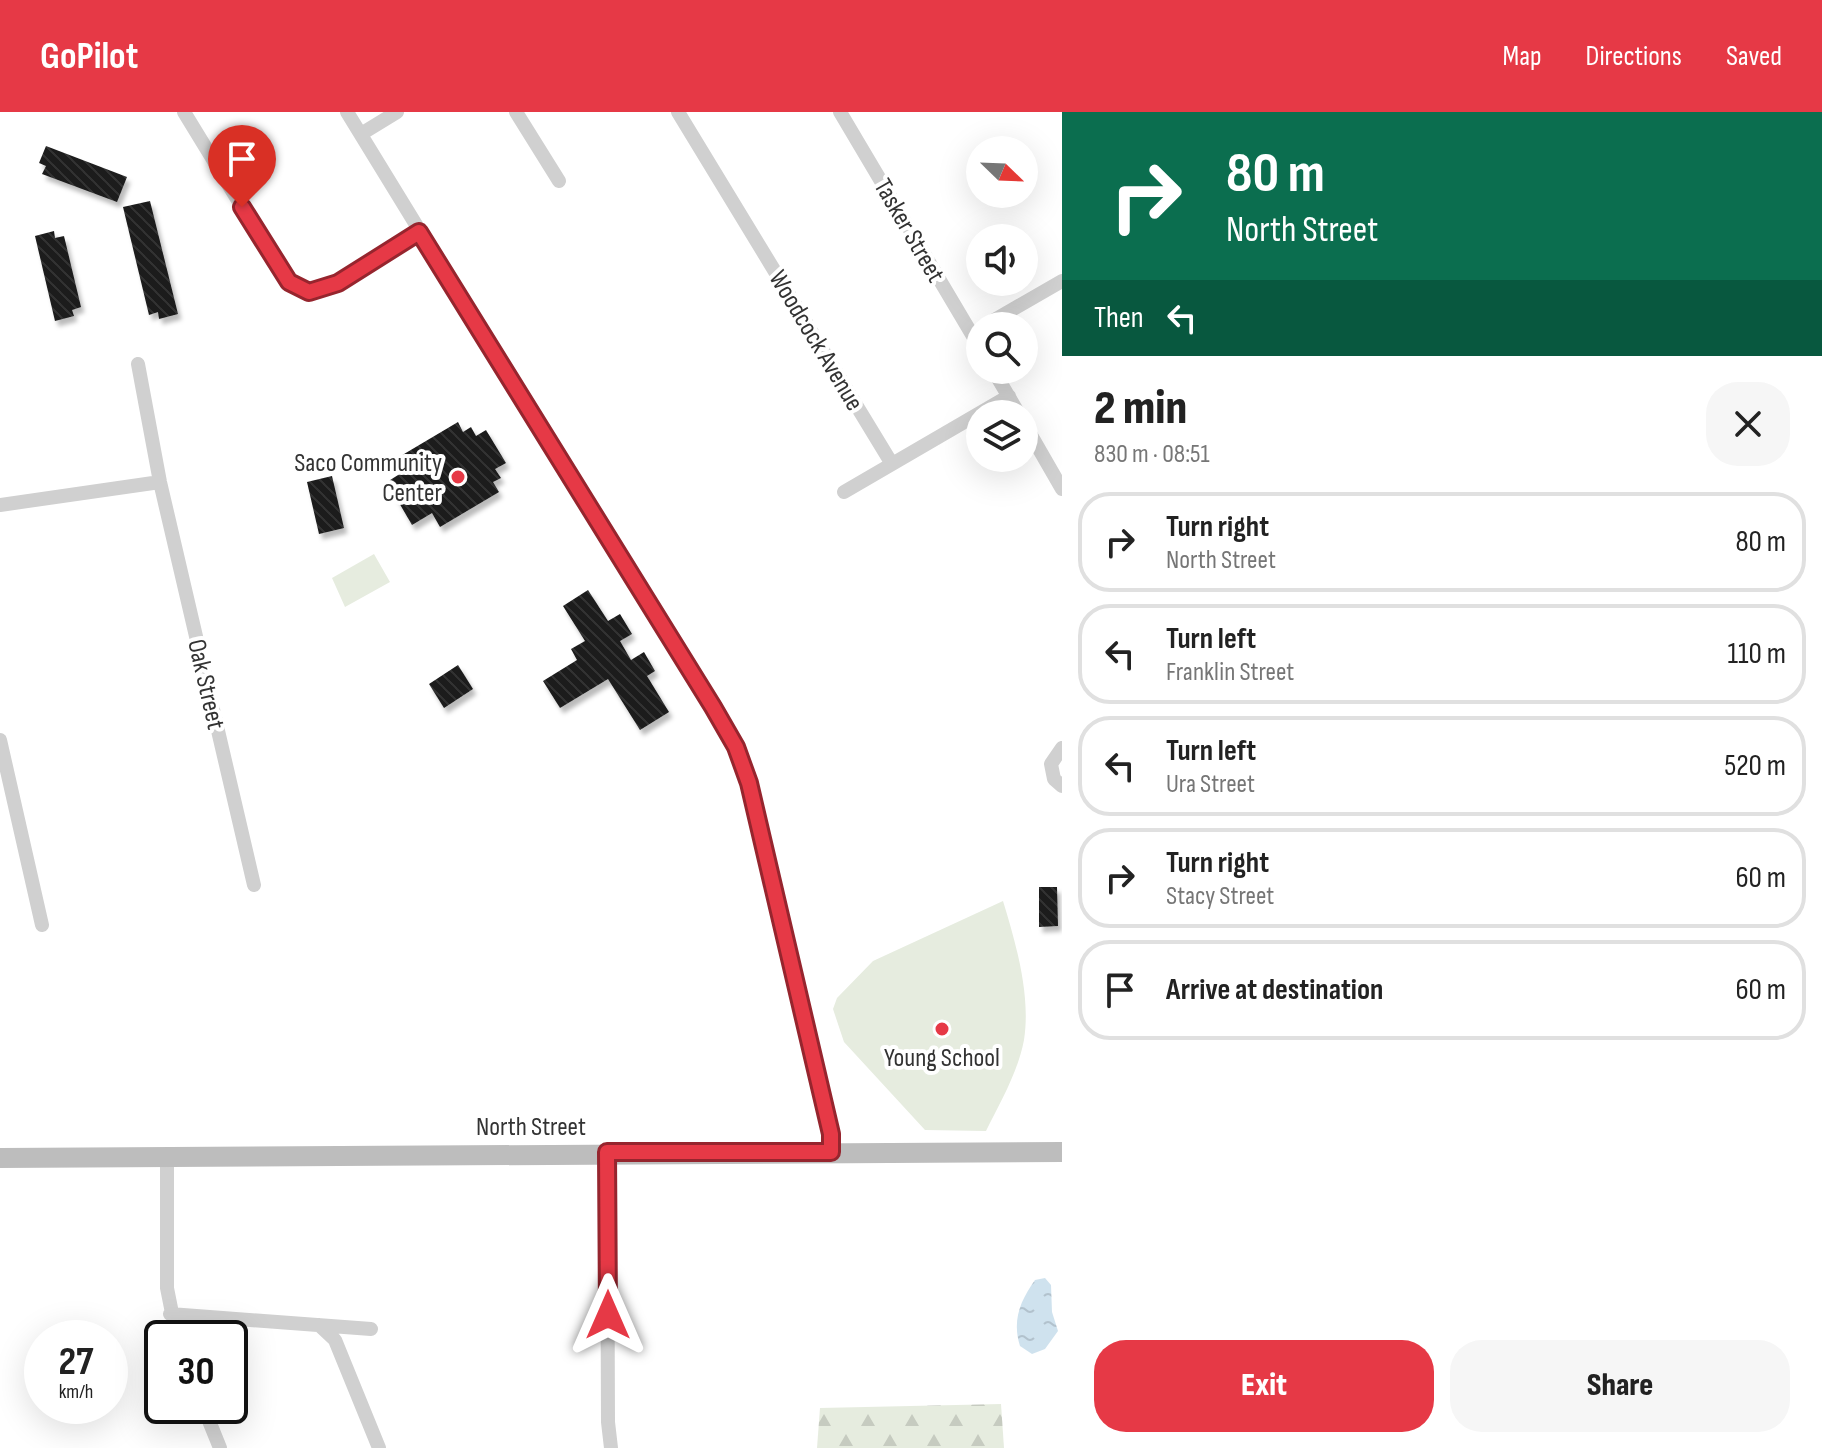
<!DOCTYPE html>
<meta charset="utf-8">
<style>
:root{--surface:#fff;--page:#f6f6f6;--text:#222;--muted:#767676;--line:#e0e0e0;--accent:#e63946}
body{margin:0;font-family:"Sofia Sans Condensed",sans-serif;background:var(--page);color:var(--text);height:100vh;display:flex;flex-direction:column;font-size:30px;white-space:nowrap}
*{box-sizing:border-box;margin:0}
p{font-size:26px;color:var(--muted)}
.icon{flex:none;width:44px;height:44px;fill:none;stroke:currentColor;stroke-width:2;stroke-linecap:round;stroke-linejoin:round}
.map{position:relative;flex:1;overflow:hidden}
.sheet{display:flex;flex-direction:column;background:var(--surface);width:760px}
.sheet>*{flex:none}
.hud{background:#0b6e4f;color:#fff;overflow:hidden}
.needle{width:52px;rotate:113deg}
.tools{position:absolute;left:966px;top:24px;display:grid;gap:16px}
.tools a{display:grid;place-items:center;width:72px;height:72px;border-radius:50%;background:var(--surface);box-shadow:0 8px 32px #0002;font-size:40px}
.speed{position:absolute;left:24px;top:1208px;display:flex;gap:16px;font-size:40px;font-weight:700;text-align:center}
.speed>*{display:grid;place-content:center;width:104px;height:104px;border-radius:50%;background:var(--surface);box-shadow:0 8px 32px #0002;line-height:1}
.speed small{font-size:20px;font-weight:400}
.speed .limit{border:4px solid #111;border-radius:12px;background:#fff;color:#111}
.pin{position:absolute;display:grid;place-items:center;width:68px;height:68px;color:#fff;margin:-82px -34px;border-radius:50% 50% 50% 0;rotate:-45deg;box-shadow:0 0 8px #0007}
.pin .icon{rotate:45deg}
.me{position:absolute;width:88px;margin:-44px;rotate:0deg;stroke-linejoin:round;filter:drop-shadow(0 0 6px #0008)}
.turn{display:flex;align-items:center;gap:28px;height:168px;padding:0 32px;font-size:36px}
.turn .icon{width:104px;height:104px;stroke-width:2.5}
.turn b{display:block;font-size:56px;line-height:68px}
.then{display:flex;align-items:center;height:76px;padding:0 32px;background:#0003;gap:16px;font-size:30px}
.round{display:grid;place-items:center;flex:none;width:84px;height:84px;border-radius:32px;background:var(--page)}
.headline{display:flex;align-items:center;justify-content:space-between;height:136px;padding:0 32px}
h1{font-size:48px;font-weight:800;line-height:60px}
.action{display:flex;gap:16px;margin-top:auto;padding:16px 32px}
.action a{flex:1;height:92px;border-radius:32px;background:var(--accent);color:#fff;font-size:32px;font-weight:800;line-height:92px;text-align:center}
.action a+a{background:var(--page);color:var(--text)}
ul{padding:0;list-style:none}
li{display:flex;align-items:center;gap:24px;height:100px;margin:0 16px 12px;padding:0 16px;border:4px solid var(--line);border-radius:32px}
li div{flex:1}
li b{display:block;font-size:30px}
li em{font-style:normal}
header{display:flex;align-items:center;gap:48px;box-sizing:border-box;height:112px;padding:0 40px;background:var(--accent);color:#fff}
header strong{font-size:38px}
nav{display:flex;gap:44px;margin-inline-start:auto;font-size:28px}
main{display:flex;flex:1;min-height:0}
.map>svg:first-child{display:block}
.forest{fill:url(#forest-firs)}
.park{fill:#e6ecdf}
.water{fill:url(#water-ripples)}
.building{fill:url(#building-back-hatch);filter:url(#shadow)}
.lines{fill:none;stroke-linecap:round;stroke-linejoin:round}
.minor{stroke:#d0d0d0;stroke-width:14}
.secondary{stroke:#bdbdbd;stroke-width:20}
.route-casing{stroke:#96252e;stroke-width:20}
.route{stroke:#e63946;stroke-width:14}
.poi-dot{fill:#e63946;stroke:#fff;stroke-width:3}
.labels{text-anchor:middle;stroke-width:8;stroke-linejoin:round;paint-order:stroke}
.street-label{font-size:26px;fill:#333;stroke:#fff}
.poi-label{font-size:26px;fill:#333;stroke:#fff;text-anchor:end}
</style>
<header>
<strong>GoPilot</strong>
<nav><a>Map</a><a>Directions</a><a>Saved</a></nav>
</header>
<main>
<div class="map">
<svg width="1062" height="1336" viewBox="0 0 1062 1336">
<defs>
<pattern id="forest-firs" width="22" height="20" patternUnits="userSpaceOnUse" patternTransform="scale(2)"><rect width="22" height="20" fill="#e6ecdf"/><path d="M5 1l3.5 6h-7zM16 11l3.5 6h-7z" fill="#c6cbc0"/></pattern>
<pattern id="water-ripples" width="26" height="14" patternUnits="userSpaceOnUse" patternTransform="scale(2)"><rect width="26" height="14" fill="#cfe2ee"/><path d="M2 4q2-2 4 0t4 0M15 11q2-2 4 0t4 0" fill="none" stroke="#b2c2cd"/></pattern>
<pattern id="building-back-hatch" width="6" height="6" patternUnits="userSpaceOnUse" patternTransform="scale(2)"><rect width="6" height="6" fill="#1a1a1a"/><path d="M-1 5l2 2M0 0l6 6M5-1l2 2" fill="none" stroke="#333"/></pattern>
<filter id="shadow"><feDropShadow dx="3.5" dy="5.5" stdDeviation="2" flood-color="#0004"/></filter>
</defs>
<rect width="100%" height="100%" fill="#fff"/>
<path class="forest" d="M1001,1292L1004,1336H817L820,1296Z"/>
<path class="park" d="M374,442L390,470L345,495L332,466Z
M1003,789C1016,832 1031,883 1024,928C1018,960 1000,991 986,1019L925,1018L844,930L833,897L837,886L873,849Z"/>
<path class="water" d="M1045,1166L1051,1173L1052,1200L1058,1219L1045,1237L1032,1242L1020,1234C1012,1209 1020,1189 1035,1168Z"/>
<path class="building" d="M46,34L127,65L117,90L42,62L46,54L39,51Z
M150,89L178,202L159,207L158,200L149,203L123,95Z
M54,119L55,126L64,124L81,195L72,198L74,204L55,209L35,124Z
M458,310L463,320L471,315L476,324L486,318L506,351L495,357L501,366L493,370L499,380L440,415L432,401L412,413L387,370L406,358L399,345Z
M332,364L344,416L319,422L307,370Z
M588,478L608,509L620,502L632,522L620,529L631,548L644,540L655,559L647,564L669,600L640,618L608,567L560,596L543,569L577,548L571,537L585,529L563,494Z
M458,553L473,577L444,596L429,572Z
M1039,775H1057L1058,814L1039,815Z"/>
<g class="lines">
<path class="minor" d="M184,0L286,167C315,203 389,139 419,120
M347,0L736,635L759,711L831,1022V1040
M516,0L559,69
M678,0L892,352
M840,0L980,236
M361,22L397,0
M984,214L1062,169
M138,252L160,370L254,773
M993,258L1019,302
M1024,311L1062,377
M844,380L1009,284
M0,393L160,370
M0,628L42,813
M1062,636L1051,652L1054,667L1062,674
M607,1040L608,1310L611,1336
M167,1044V1176L177,1226
M170,1202L371,1217
M319,1213L335,1228L379,1336
M203,1294L220,1336"/>
<path class="secondary" d="M0,1046L1062,1040"/>
</g>
<g class="lines">
<g class="route-casing">
<path id="route" d="M242,95L289,170L309,180L338,171L419,120L713,595L736,635L749,671L831,1022V1040H607L608,1203"/>
</g>
<use href="#route" class="route"/>
</g>
<g class="poi-dot">
<circle cx="458" cy="365" r="8"/>
<circle cx="942" cy="917" r="8"/>
</g>
<g class="labels">
<g class="street-label">
<text transform="translate(910 118) rotate(60)" y="9">Tasker Street</text>
<text transform="translate(817 228) rotate(59)" y="9">Woodcock Avenue</text>
<text transform="translate(207 572) rotate(77)" y="9">Oak Street</text>
<text x="531" y="1023">North Street</text>
</g>
<g class="poi-label">
<text x="442" y="359">Saco Community<tspan x="442" dy="30">Center</tspan></text>
<text x="942" y="954" text-anchor="middle">Young School</text>
</g>
</g>
</svg>
<div class="tools">
<a><svg class="needle" viewBox="-14 -14 28 28"><path d="M0-13l5 13h-10z" fill="#e53935"/><path d="M0 13l5-13h-10z" fill="#767676"/></svg></a>
<a><svg class="icon" aria-label="sound" viewBox="0 0 24 24"><path d="M4 9h4l5-4v14l-5-4H4zM17 9q2 3 0 6"/></svg></a>
<a><svg class="icon" aria-label="search" viewBox="0 0 24 24"><circle cx="10" cy="10" r="6"/><path d="M15 15l6 6"/></svg></a>
<a><svg class="icon" aria-label="layers" viewBox="0 0 24 24"><path d="M12 4l9 5-9 5-9-5zM3 14l9 5 9-5"/></svg></a>
</div>
<div class="speed"><div>27<small>km/h</small></div><div class="limit">30</div></div>
<div class="pin" style="left:242px;top:95px;background:#d93025"><svg class="icon" aria-label="arrive" viewBox="0 0 24 24"><path d="M6 21V4h12l-3 4 3 4H6"/></svg></div>
<svg class="me" style="left:608px;top:1203px" viewBox="-20 -20 40 40"><path d="M0-17L14 15 0 8-14 15z" fill="#e63946" stroke="#fff" stroke-width="4"/></svg>
</div>
<section class="sheet">
<div class="hud">
<div class="turn"><svg class="icon" aria-label="right" viewBox="0 0 24 24"><path d="M7 20v-9h11M14 6l5 5-5 5"/></svg><div><b>80 m</b>North Street</div></div>
<div class="then">Then<svg class="icon" aria-label="left" viewBox="0 0 24 24"><path d="M17 20v-9H6M10 6l-5 5 5 5"/></svg></div>
</div>
<div class="headline"><div><h1>2 min</h1><p>830 m · 08:51</p></div><a class="round"><svg class="icon" aria-label="close" viewBox="0 0 24 24"><path d="M6 6l12 12M18 6L6 18"/></svg></a></div>
<ul>
<li><svg class="icon" aria-label="right" viewBox="0 0 24 24"><path d="M7 20v-9h11M14 6l5 5-5 5"/></svg><div><b>Turn right</b><p>North Street</p></div><em>80 m</em></li>
<li><svg class="icon" aria-label="left" viewBox="0 0 24 24"><path d="M17 20v-9H6M10 6l-5 5 5 5"/></svg><div><b>Turn left</b><p>Franklin Street</p></div><em>110 m</em></li>
<li><svg class="icon" aria-label="left" viewBox="0 0 24 24"><path d="M17 20v-9H6M10 6l-5 5 5 5"/></svg><div><b>Turn left</b><p>Ura Street</p></div><em>520 m</em></li>
<li><svg class="icon" aria-label="right" viewBox="0 0 24 24"><path d="M7 20v-9h11M14 6l5 5-5 5"/></svg><div><b>Turn right</b><p>Stacy Street</p></div><em>60 m</em></li>
<li><svg class="icon" aria-label="arrive" viewBox="0 0 24 24"><path d="M6 21V4h12l-3 4 3 4H6"/></svg><div><b>Arrive at destination</b></div><em>60 m</em></li>
</ul>
<div class="action"><a>Exit</a><a>Share</a></div>
</section>
</main>
